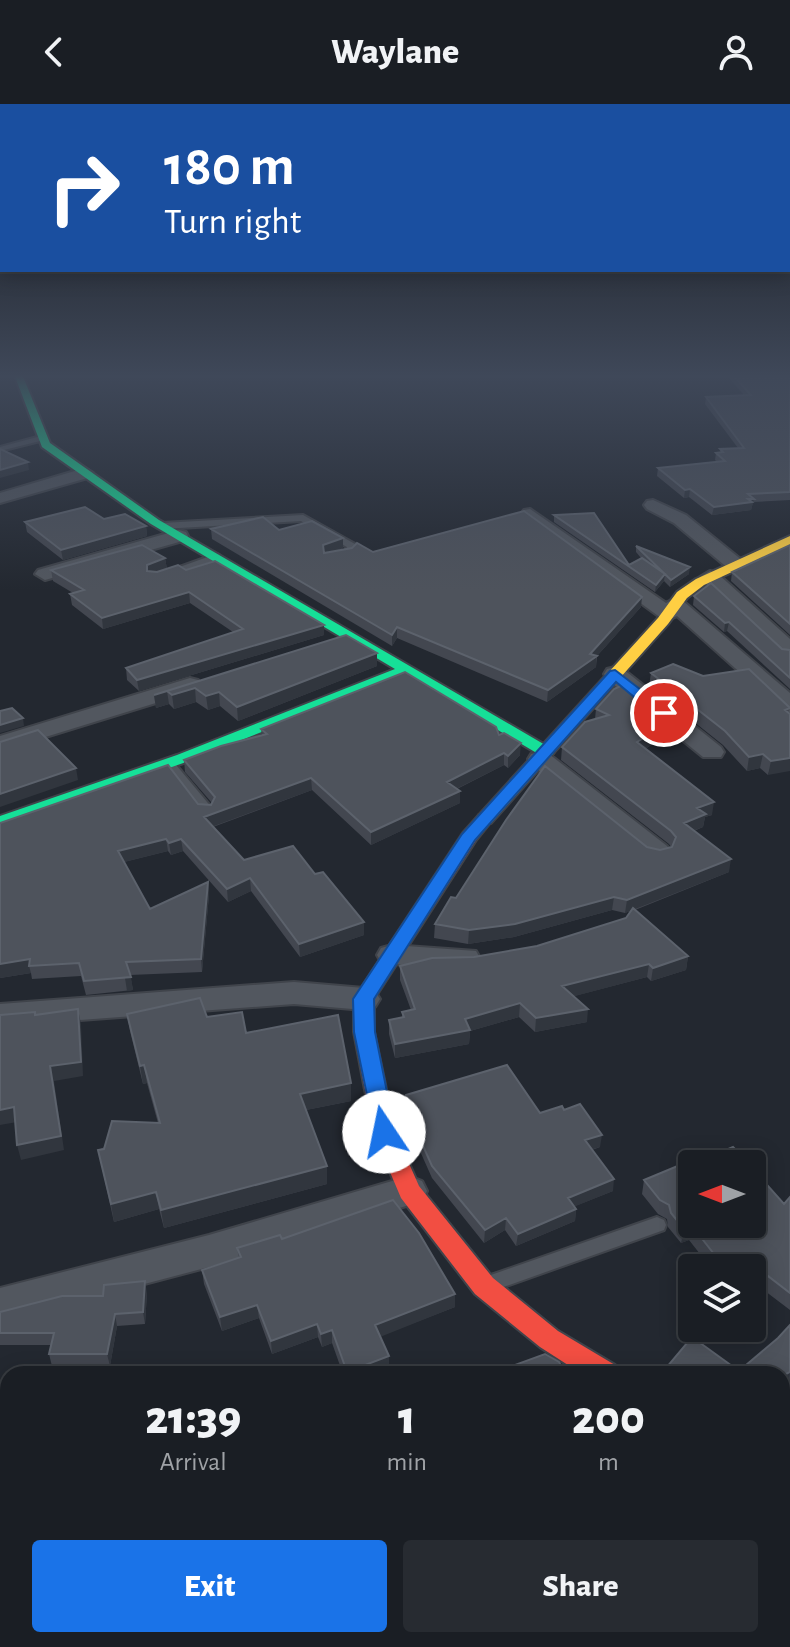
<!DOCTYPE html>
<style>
:root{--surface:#1a1e24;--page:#272b31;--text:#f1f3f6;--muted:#9fa2a6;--line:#383c41;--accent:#1a73e8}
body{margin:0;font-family:"Alegreya Sans",sans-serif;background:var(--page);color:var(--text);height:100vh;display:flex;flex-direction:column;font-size:30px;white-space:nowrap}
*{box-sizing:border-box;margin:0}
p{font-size:26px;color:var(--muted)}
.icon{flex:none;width:44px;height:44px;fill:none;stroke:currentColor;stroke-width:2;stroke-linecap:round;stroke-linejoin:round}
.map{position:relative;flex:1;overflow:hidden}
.side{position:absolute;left:0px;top:1262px;width:790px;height:282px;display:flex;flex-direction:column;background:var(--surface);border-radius:24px 24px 0 0;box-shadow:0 4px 20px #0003,0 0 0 2px var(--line)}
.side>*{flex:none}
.top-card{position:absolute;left:0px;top:0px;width:790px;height:168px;box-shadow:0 4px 20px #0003,0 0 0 2px var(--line);background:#1a4fa0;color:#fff;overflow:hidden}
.needle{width:52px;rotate:270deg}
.controls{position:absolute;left:678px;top:1046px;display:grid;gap:16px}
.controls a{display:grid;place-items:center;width:88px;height:88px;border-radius:8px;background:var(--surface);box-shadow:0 4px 20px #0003,0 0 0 2px var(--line);font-size:40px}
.pin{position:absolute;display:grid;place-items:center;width:68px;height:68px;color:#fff;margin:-34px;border:4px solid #fff;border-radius:50%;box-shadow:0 2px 8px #0007}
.me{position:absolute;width:88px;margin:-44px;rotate:349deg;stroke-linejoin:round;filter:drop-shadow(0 0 6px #0008)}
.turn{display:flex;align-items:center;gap:28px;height:168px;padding:0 32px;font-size:36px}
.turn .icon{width:104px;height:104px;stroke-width:2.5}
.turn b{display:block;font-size:56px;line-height:68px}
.eta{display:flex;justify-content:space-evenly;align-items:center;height:136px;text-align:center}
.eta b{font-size:48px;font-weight:800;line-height:56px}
.action{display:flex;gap:16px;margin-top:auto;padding:16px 32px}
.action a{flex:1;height:92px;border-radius:8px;background:var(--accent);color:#fff;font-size:32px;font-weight:800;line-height:92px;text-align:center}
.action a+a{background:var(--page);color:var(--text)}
header{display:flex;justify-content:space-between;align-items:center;height:104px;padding:0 32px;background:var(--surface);font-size:36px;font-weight:800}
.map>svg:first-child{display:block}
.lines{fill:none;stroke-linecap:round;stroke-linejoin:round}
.lane-casing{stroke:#40444b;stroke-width:4}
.street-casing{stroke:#40444b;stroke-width:4}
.fast-casing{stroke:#40444b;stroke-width:4}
.slow-casing{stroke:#40444b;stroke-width:4}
.jam-casing{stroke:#40444b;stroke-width:4}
.lane{fill:#52575f;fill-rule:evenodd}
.street{fill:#52575f;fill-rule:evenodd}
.fast{fill:#16e098;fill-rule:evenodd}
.slow{fill:#ffcf43;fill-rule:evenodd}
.jam{fill:#f24e42;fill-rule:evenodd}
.wall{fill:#434750}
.shaded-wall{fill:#31363e}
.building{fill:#4e535c;stroke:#5c626c;stroke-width:2}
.route{fill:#1a73e8;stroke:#114b97;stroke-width:2}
</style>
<header><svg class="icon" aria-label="back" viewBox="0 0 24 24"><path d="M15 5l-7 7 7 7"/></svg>Waylane<svg class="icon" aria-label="person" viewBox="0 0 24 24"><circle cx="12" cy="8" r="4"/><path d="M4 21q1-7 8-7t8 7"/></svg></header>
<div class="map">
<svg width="790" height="1543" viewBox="0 0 790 1543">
<rect width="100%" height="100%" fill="#232830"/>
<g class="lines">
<g class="lane-casing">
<path id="lane" d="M41,332L45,334L44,336L0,347V343Z
M303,411L355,440L357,442L352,451L334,455V451L345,447L347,443L301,417L162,425L157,422L162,419Z
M216,450L219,451V455L168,472L160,470Z
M168,655L172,656L212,704L214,707L212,710H202L164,662L162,659Z
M657,1113L664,1116L666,1121L664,1126L495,1186L488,1184L485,1178L488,1172Z"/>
</g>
<g class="street-casing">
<path id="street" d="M85,364L93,369L91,373L0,399V389Z
M653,396L686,411L743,457L746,461L743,465H729L674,419L647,405L644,401L647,397Z
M530,405L666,499L675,494L682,496L790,589V608L782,606L677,512L668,516L661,514L524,414L521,410L524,406Z
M179,426L186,428L188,432L186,436L45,476L35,470L38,466Z
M710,467L717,469L790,535V554L782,552L703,477L700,473Z
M615,563L623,565L721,643L724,648L721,653H703L607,575L604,570L607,565Z
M190,574L198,576L201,581L198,586L0,647V632Z
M540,648L549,650L667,742L671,748L667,754L657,756L647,754L531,660L528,655L531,650Z
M392,841L476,847L480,854L476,861L439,866L381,858L377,851L381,844Z
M294,878L364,884L375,887L380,895L375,903L364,906L294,900L0,922V900Z
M409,1072L422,1077L427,1087L422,1097L209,1163L0,1218V1184L209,1131Z
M790,1283V1326L782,1329V1286Z
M782,1352L790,1356V1400L782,1397Z
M413,1536H474L471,1543H410Z"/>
</g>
<g class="fast-casing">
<path id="fast" d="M14,270H22L50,339L159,416L552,645L554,648L552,651H540L405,571L189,657L0,723V712L177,651L395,565L151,420L42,343Z"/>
</g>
<g class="slow-casing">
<path id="slow" d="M790,432V441L704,481L687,494L668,520L491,719H479L477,715L479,711L658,514L677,488L696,475Z"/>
</g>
<g class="jam-casing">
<path id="jam" d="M485,710L493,715L476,736L374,895V928L395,1028L419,1082L493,1174L558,1227L615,1261L619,1270H582L540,1243L475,1190L401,1094L373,1028L354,928V895L463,729L479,711Z"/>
</g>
<use href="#lane" class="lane"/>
<use href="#street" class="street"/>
<use href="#fast" class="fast"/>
<use href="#slow" class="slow"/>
<use href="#jam" class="jam"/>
</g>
<path class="wall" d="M725,270H790V396L753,398L751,406L712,411L689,393L684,394L657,372L658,364L717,358L715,356L716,349L720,348V345L738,344L705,300L706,293L744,291Z
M554,411L629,461L641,454L636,448V442L689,470L670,483L664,477L655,488L554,418Z
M104,415L146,422L147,432L63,456L27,428L25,418Z
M211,425L279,426L343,444L335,447L373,448L641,503L597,552L596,563L547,598L397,534L392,542L212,435Z
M790,441V531L731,477L732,468Z
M165,454L167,465L156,468L186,466L324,531L139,587L127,576L126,564L233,528L190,499L103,525L72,501L70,490L73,489L53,477L51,466Z
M694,492L782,545L790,546V585L727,527L724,528L693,501Z
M346,531L377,549V562L238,617L220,602L208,606L196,598L174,605L169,600L156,604L154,591Z
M651,569L790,604L768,671L760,664L747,667L723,641L649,582Z
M596,605L671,617L669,630L645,645L712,711L705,713L703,723L694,727L729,768L635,806L688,852L686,866L651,877L647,873L574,892L587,918L535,928L519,913L470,927L469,940L395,954L389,930V916L402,913V908L411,906L400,876V862L474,853L537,842L626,814L630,807L625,809L612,806L514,833L468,840L434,834L435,820L456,794L647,743L660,746L671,743L669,740L561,656L562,643L595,615Z
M261,625L499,631L520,651L508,664L504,661L457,685L460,699L371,741L312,686L213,723L244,756L315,770L364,831L300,853L251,787L228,798L183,747L171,751L168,747L124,758L150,805L208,778L209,791L202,868L130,871L133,886L86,891L81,872L32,875L31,869L0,874V719L198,700L211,701L212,699L185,668L184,656L262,632Z
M127,910L207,913L246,929L351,997L306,1006L327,1080L164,1124L159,1105L114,1118L98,1046L158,1019L147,979L143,980L130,927Z
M406,991L540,1009L600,1043L592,1046L613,1087L575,1102L576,1105L575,1117L516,1142L505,1126L484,1139L432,1074L411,1027L406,1003Z
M712,1052L784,1100L790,1093V1206L752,1177V1164H711L689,1136L681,1139L668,1123L667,1115L658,1110L642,1090L644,1076Z
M282,1135L455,1203L380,1232L389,1252V1265L376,1270H343L332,1239L322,1243L318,1233L272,1250L259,1214L222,1227L204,1180L202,1166L239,1154L237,1144Z
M147,1189L145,1220L117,1222L110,1262H52L49,1250L51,1241H0V1208L103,1192Z
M790,1221V1281L789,1280L784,1282L783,1315L787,1318L790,1317V1351L782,1342V1270H665L666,1264L739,1267L778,1234Z
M782,1449L790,1456V1543H774L768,1536H782Z
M513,1536H580L573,1543H519Z"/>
<path class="shaded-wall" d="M28,358L29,366L0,374V366Z
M690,385L689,393L684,394L685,386Z
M748,395H754L751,406L712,411L714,403Z
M146,422L147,432L63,456L61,446Z
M343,434V444L324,451L323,441Z
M165,454L167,465L148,471L147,461Z
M690,463L689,470L670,483L671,476Z
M665,470L664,477L655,488L656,481Z
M189,488L190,499L103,525L102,514Z
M642,493L641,503L596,553V563L547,598L548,586L590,550Z
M729,518L727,527L724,528L725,519Z
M324,521V531L139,587L137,576Z
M397,523V534L392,542V531Z
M377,549V562L238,617L237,603Z
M195,584L196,598L174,605L172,591Z
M167,587L169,600L156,604L154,591Z
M219,588L220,602L208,606L206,592Z
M23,614L24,622L0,629V621Z
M671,617L669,630L635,651L637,638Z
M521,639L520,651L508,664V652Z
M504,649V661L446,690L447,678Z
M763,650L760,664L747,667L749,653Z
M790,654V667L768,671L771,657Z
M76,664L78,676L0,703V690Z
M311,674L312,686L206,725L204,713Z
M460,687V699L371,741V728Z
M714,698L712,711L705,713L703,723L682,731L684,719L697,704Z
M166,735L168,747L120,759L118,747Z
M181,735L183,747L171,751L169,739Z
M731,755L729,768L625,809L627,796Z
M250,774L251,787L228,798L227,785Z
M208,778L209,791L202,868L201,855Z
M614,793L612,806L514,833L468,840L469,826Z
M364,818V831L300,853L299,840Z
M688,852L686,866L651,877L653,864Z
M30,855L29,862L31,869L0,874V860Z
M649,860L647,873L560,896L562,882Z
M131,873L133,886L127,887L125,874Z
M520,899L519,913L470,927L469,940L395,954V940L465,915Z
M78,905L81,920L83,972L54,977L64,1046L21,1056L17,1041L50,962Z
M588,905L587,918L535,928L536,914Z
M144,961L147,979L143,980L140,962Z
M351,979V997L301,1007L300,990Z
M14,1003L17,1018L0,1021V1006Z
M602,1031L600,1043L583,1048L585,1036Z
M327,1062V1080L164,1124L161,1106Z
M614,1075L613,1087L566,1106L568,1094Z
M156,1088L159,1105L114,1118L111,1100Z
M576,1105L575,1117L516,1142L518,1130Z
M506,1114L505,1126L484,1139L485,1126Z
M692,1122L689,1136L681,1139L684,1125Z
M746,1155L744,1164H725Z
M145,1177L147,1189L145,1220L143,1208Z
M455,1190V1203L375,1235V1221Z
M257,1201L259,1214L222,1227L220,1213Z
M115,1210L117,1222L110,1262L107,1250Z
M317,1220L318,1233L272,1250L271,1237Z
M332,1226V1239L322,1243L321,1230Z
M389,1252V1265L376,1270H347V1268Z
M790,1268L789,1280L782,1283L784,1271Z
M8,1401V1415L0,1418V1403Z
M8,1509V1527L0,1530V1512Z
M184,1536H219L202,1543H168Z
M220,1536H234L221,1542Z
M569,1536H580L573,1543H561Z"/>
<path class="building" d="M732,270H790V388L748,390L754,395H748L752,398L714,403L690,385L685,386L658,364L725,357L716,349L723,348L720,345L744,344L706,293L751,291Z
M0,345L28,358L0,366Z
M85,403L104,415L125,410L146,422L61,446L25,418Z
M524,407L642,493L590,550L597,552L548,586L397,523L392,531L211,425L263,413L279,426L312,417L343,434L323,441L324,449L352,444L357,439L373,448Z
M594,409L629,461L642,454L665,470L656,481L554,411Z
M142,441L165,454L147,461V467L157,468L178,461L186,466L215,457L324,521L137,576L126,564L243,525L189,488L102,514L70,490L84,486L51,466Z
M790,441V520L732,468Z
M636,442L690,463L671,476Z
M711,479L782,545L790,546V574L729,518L725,519L694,492Z
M346,531L377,549L237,603L219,588L206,592L195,584L172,591L167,587L154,591Z
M673,560L703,572L749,565L790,604L785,606L790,610V654L771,657L763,650L749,653L725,627L651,569Z
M405,568L496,623L499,631L504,629L521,639L508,652L504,649L447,678L460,687L371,728L311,674L204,713L244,756L293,742L315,770L323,768L364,818L299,840L250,774L227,785L181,735L169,739L166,735L118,747L150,805L208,778L201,855L126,858L131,873L84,877L79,859L29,862L30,855L0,860V719L168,661L198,700L211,701L215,693L184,656L221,642L267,630L261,625Z
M625,580L671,617L637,638L714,698L697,704L706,710L684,719L731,755L627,796L614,793L515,820L469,826L435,820L451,793L456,794L506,716L545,662L647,743L660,746L672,743L676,733L671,727L562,643L585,618L609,611L596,605L614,585Z
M12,604L23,614L0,621V607Z
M38,626L76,664L0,690V638Z
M633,804L688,852L653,864L649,860L562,882L588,905L536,914L520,899L465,915L470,926L395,940L389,916L404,913L402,908L415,905L400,862L432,854L474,853L537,842L626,814Z
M200,894L207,913L242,908L246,929L338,911L351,979L300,990L327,1062L161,1106L156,1088L111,1100L98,1046L104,1045L112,1017L160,1019L144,961L140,962L127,910Z
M78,905L81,958L50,962L61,1032L17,1041L14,1003L0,1006V911L35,908V911Z
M507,961L540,1009L562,1002L564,1006L580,1000L602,1031L585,1036L614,1075L568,1094L576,1105L518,1130L506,1114L485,1126L432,1062L411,1015L406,991Z
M733,1043L749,1060H692V1120H752V1064L784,1100L790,1093V1189L746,1155L725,1164L692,1122L684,1125L671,1109L669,1101L660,1096L644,1076L709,1049L712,1052Z
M393,1096L419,1129L455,1190L375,1221L389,1252L347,1268L332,1226L321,1230L317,1220L271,1237L257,1201L220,1213L202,1166L241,1153L237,1144L280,1131L282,1135Z
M145,1177L143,1208L115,1210L107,1250H49L54,1229H0V1208L62,1192H103L104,1181Z
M790,1221V1268L784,1271L783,1315L787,1318L790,1317V1333L782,1323V1270H674L666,1264L692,1233L739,1267L778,1234Z
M545,1250L559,1258L566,1270H490Z
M8,1348V1401L0,1403V1350Z
M8,1446V1509L0,1512V1448Z
M782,1449L790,1456V1540L782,1532Z
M72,1536H184L168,1543H56Z
M526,1536H569L561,1543H533Z
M654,1536H687L694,1543H646Z"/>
<linearGradient id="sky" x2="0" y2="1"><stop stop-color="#13161a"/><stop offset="0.56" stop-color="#3f4859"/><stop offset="1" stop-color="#3f4859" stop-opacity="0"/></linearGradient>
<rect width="790" height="486" fill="url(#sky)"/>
<path class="route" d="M615,566L671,609L669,613H658L616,578L475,736L374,895L375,928L395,1028L392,1035L384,1037L376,1035L354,928L353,895L462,730L610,567Z"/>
</svg>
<div class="controls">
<a><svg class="needle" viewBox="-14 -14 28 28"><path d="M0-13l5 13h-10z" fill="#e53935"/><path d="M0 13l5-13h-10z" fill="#9fa2a6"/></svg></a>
<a><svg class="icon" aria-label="layers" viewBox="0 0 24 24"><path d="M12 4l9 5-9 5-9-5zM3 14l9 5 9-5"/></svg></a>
</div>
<div class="pin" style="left:664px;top:609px;background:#d93025"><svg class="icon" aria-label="arrive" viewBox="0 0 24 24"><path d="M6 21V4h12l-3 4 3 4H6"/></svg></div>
<svg class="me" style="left:384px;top:1028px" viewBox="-20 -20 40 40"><circle r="19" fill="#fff"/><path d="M0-13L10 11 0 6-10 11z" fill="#1a73e8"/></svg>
<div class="top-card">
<div class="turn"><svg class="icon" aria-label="right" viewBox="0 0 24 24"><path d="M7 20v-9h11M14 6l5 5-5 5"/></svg><div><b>180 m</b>Turn right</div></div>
</div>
<section class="side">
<div class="eta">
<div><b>21:39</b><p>Arrival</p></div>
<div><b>1</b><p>min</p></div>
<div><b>200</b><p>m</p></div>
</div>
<div class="action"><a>Exit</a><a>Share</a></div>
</section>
</div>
